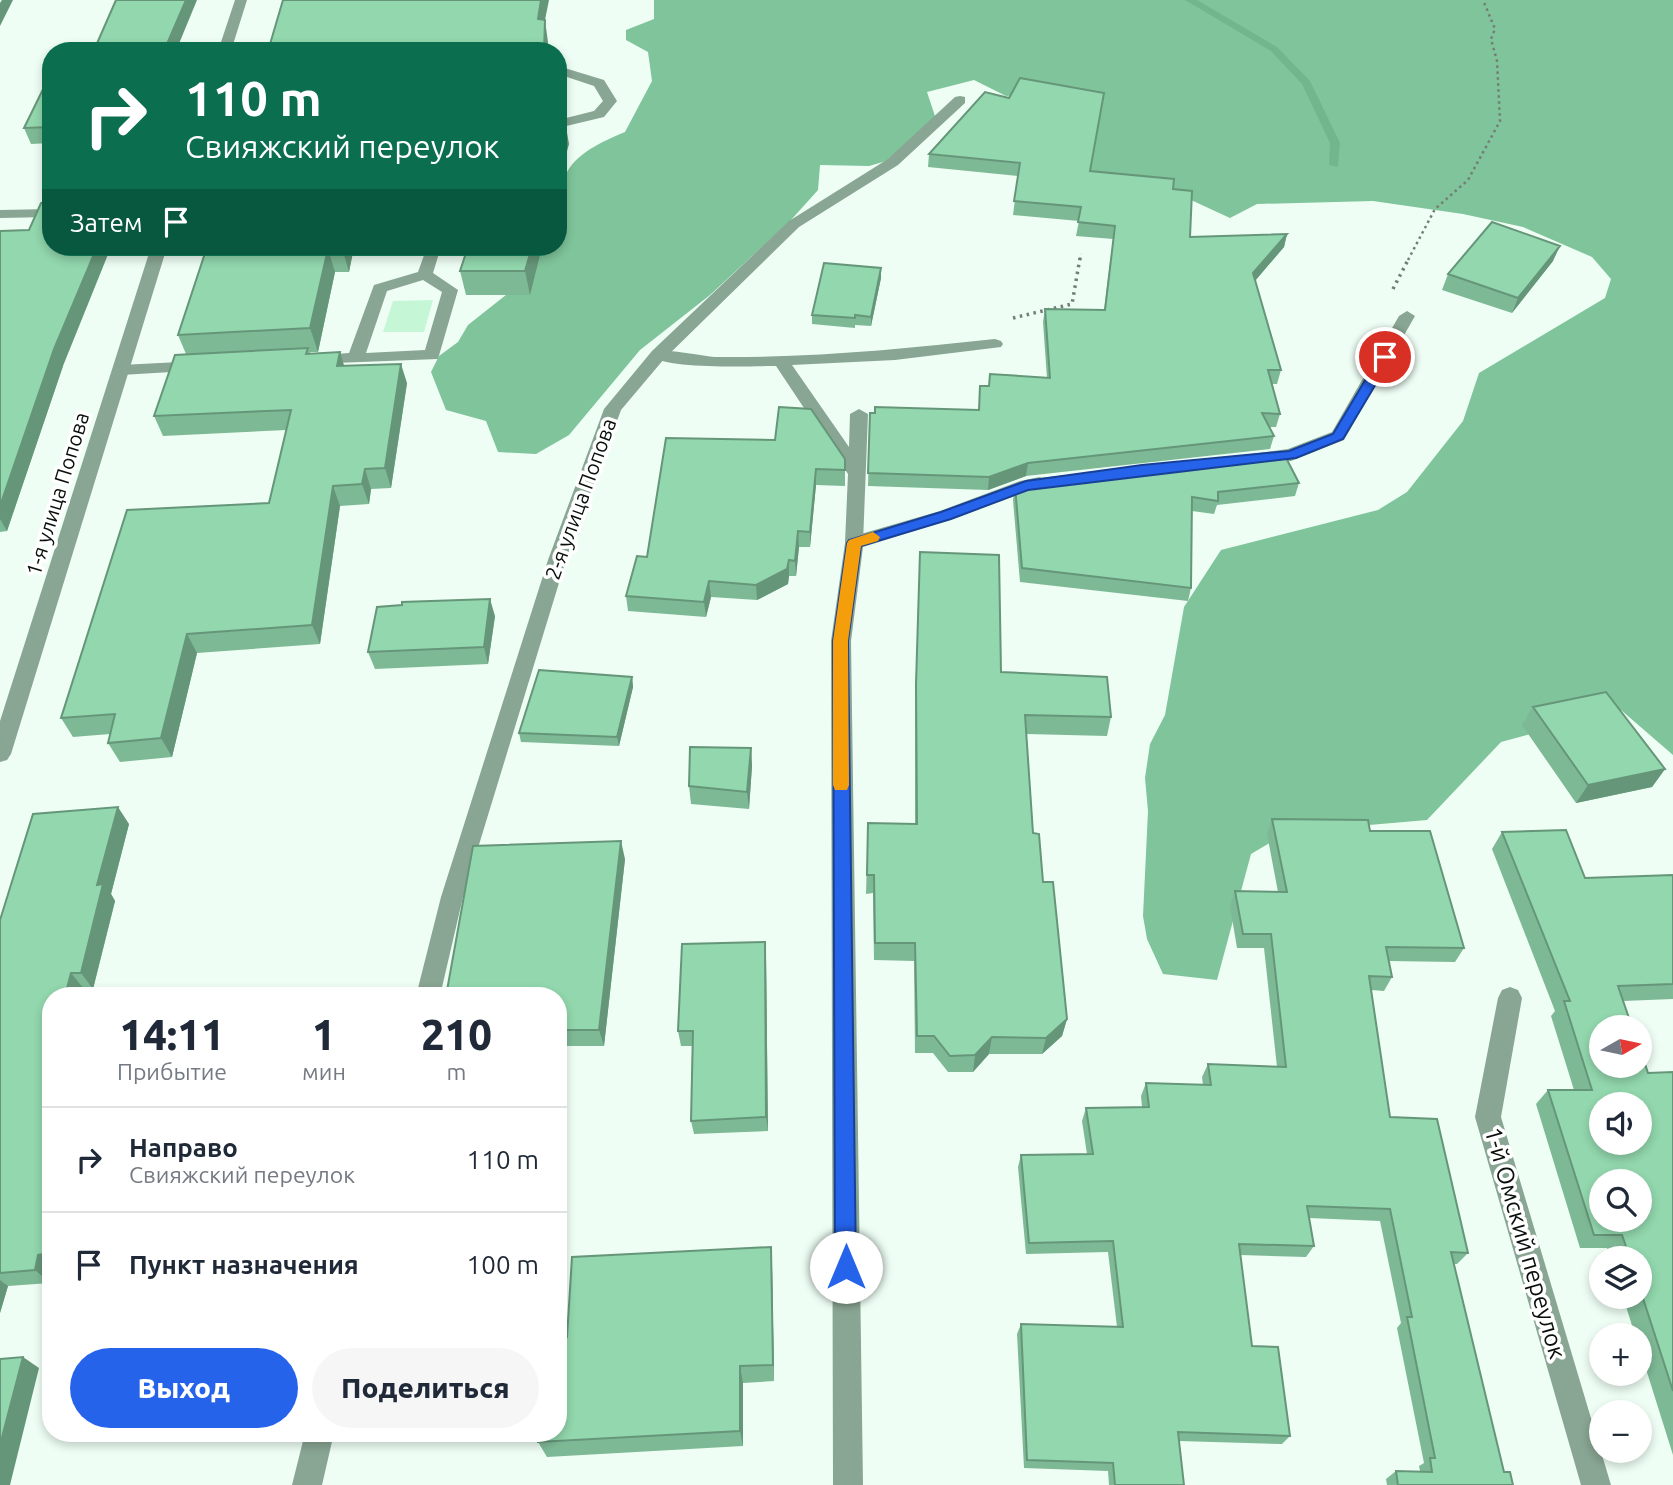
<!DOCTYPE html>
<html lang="ru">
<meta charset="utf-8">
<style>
:root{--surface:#fff;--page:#f6f6f7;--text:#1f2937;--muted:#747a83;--line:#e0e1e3;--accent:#2563eb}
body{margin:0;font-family:Ubuntu,sans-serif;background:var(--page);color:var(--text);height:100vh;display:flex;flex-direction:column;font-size:26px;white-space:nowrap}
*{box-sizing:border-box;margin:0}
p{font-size:23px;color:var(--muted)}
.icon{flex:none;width:38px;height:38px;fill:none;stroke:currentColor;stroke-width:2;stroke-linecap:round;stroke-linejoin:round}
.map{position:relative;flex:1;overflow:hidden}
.sheet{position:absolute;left:42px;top:987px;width:525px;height:455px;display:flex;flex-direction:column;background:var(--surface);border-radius:28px;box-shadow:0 4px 10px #0003}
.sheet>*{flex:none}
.top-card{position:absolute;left:42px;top:42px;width:525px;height:214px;border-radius:28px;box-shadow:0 4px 10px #0003;background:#0b6e4f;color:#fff;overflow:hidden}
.needle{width:46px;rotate:81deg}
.controls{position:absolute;left:1589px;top:1015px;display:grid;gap:14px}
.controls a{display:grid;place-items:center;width:63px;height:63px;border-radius:50%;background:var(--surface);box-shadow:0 4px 10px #0003;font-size:35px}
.pin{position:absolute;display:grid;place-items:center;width:60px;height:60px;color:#fff;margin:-30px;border:4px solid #fff;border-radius:50%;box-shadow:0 2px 7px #0007}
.me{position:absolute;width:77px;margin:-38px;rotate:0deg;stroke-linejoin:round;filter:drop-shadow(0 0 5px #0008)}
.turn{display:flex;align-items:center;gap:24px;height:147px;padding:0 28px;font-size:32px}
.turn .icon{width:91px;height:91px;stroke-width:2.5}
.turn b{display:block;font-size:49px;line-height:60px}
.then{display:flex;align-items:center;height:66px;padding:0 28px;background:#0003;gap:14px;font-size:26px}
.eta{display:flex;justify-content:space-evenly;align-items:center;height:119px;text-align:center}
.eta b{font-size:42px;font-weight:800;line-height:49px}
.cta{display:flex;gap:14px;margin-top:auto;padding:14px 28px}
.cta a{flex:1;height:80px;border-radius:42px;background:var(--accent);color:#fff;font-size:28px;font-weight:800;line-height:80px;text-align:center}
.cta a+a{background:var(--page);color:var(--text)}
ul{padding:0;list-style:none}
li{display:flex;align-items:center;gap:21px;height:105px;padding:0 28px;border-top:2px solid var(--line)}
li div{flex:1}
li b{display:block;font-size:26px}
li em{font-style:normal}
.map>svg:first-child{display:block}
.green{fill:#c5f7d7}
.forest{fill:#7fc49a}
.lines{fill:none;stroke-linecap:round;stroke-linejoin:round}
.stream{fill:#72b68d;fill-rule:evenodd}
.path-far1{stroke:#737e77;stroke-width:2.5;stroke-dasharray:2.5 3.5;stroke-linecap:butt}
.path{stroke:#737e77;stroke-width:3.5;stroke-dasharray:2.5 4.5;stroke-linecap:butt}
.lane{fill:#89a593;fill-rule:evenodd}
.street{fill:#89a593;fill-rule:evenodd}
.wall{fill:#7eb995}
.shaded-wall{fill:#669679}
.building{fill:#92d7ad;stroke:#669679;stroke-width:2;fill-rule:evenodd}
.route{fill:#2563eb;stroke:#184099;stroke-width:2}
.slow{fill:#f59e0b}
.labels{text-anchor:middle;stroke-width:7;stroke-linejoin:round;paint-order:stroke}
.street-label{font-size:21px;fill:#090f0b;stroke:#fff}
.near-street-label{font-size:24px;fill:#090f0b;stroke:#fff}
</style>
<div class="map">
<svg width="1673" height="1485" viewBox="0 0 1673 1485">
<rect width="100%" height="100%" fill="#eefef4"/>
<path class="green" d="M433,300L424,332H383L393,301Z"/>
<path class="forest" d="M654,0H1673V755L1621,710L1501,742L1427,820L1288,832L1251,854L1217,980L1163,974L1147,939L1143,916L1148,811L1145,778L1150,744L1165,715L1184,607L1221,550L1378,510L1407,492L1463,421L1479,373L1605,298L1611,279L1592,257L1523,227L1463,214L1373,201L1257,204L1230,218L1191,200L1092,182L1043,93L1006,96L974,80L927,92L936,119L907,155L869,166L820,165L818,190L791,220L710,295L640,350L569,435L536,454L498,452L486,421L446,410L431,372L439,356L458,342L468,325L516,287L539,247H558C558,178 557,160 625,132L652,81L648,52L626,40V30L654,19Z"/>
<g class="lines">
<path class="stream" d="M1185,0H1197L1277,47L1310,81L1340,143L1338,167L1329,165L1330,143L1302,84L1271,51Z"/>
<path class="path-far1" d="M1080,260L1081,254
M1408,260L1435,209L1468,180L1500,121L1497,61L1491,39L1495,29L1483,0"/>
<path class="path" d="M1393,289L1409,258
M1013,318L1072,304L1080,258"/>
<path class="lane" d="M558,66L604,80L617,101L604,117L558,128V120L594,111L603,101L594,86L558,74Z
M427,247H441L433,273L458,290L438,359L309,364L307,360L309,356L349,353L374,285L418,272ZM423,280L442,292L425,350L366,353L387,291Z
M995,339L1001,341L1003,344L1001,347L895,360L792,365L849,447L850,414L859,409L868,414L863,543L861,548H847L845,543L848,474L776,366C753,366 664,370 650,355C659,345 702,357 717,357C810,358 903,349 995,339Z
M199,361L207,366L205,370L121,375L113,370L121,365Z"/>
<path class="street" d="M235,0H247L231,51H218Z
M960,96L965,97V103L898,165L799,227L664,359L621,410L566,560L463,897L440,996H416L441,897L548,560L604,409L652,351L789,221L888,159L955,97Z
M51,209V217L0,218V210Z
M151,247H167L11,754L7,760L0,762V721Z
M1407,311L1415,316L1344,440L1291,461L1251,462L1248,458L1251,454L1288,449L1332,432L1399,316Z
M1040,477L1049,483L1046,487L1029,491L952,519L863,547L851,641L863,1485H833L831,641L845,543L847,538L940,511L1020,481Z
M1510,987L1518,990L1522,998L1501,1117L1611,1485H1581L1475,1117L1498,998L1502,990Z
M305,1433H334L322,1485H292Z"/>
</g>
<path class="wall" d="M51,73V143L31,144L24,128Z
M929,154L1091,171L1173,189L1190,237L1287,234L1284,247L1255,280L1281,370L1277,384H1272L1280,414L1276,427H1270L1274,436L1270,449L1026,476L988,490L868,486L870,413L979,410L980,386H989L1047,378L1043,322L1045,309L1104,310L1113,239L1076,236L1079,221L1013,215L1018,176L928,167Z
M29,230L63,366L7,531L0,532V231Z
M207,247H354L349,272H335L318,352H309L345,366L407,383L391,488L371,489L369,504L340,506L320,644L197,653L172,757L120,762L108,743L110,734L73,737L61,718L269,503L286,430L163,436L154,416L186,354L178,335Z
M468,247H542L530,295H466L460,271Z
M1553,261L1512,313L1442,290L1448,274Z
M881,278L871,326L855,325V328L812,324V315Z
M775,440L845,459V486L816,485L810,547H799L796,576H789L788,584L757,600L711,597L706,617L628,611L626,596L647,557Z
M1299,483L1295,496L1217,505L1214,514L1192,511L1191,588L1188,601L1020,582L1013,500L1015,486Z
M920,552L1001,672L1111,717L1107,736L1026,734L1033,833L1043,882L1067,1019L1062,1036L1042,1054H989L973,1072H948L933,1053H915L914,961L874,960L873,893L866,894L868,823L915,824V704Z
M495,616L488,664L375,669L368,652Z
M632,677L633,687L619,746L521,742L519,733Z
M1533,707L1665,769L1652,787L1576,803L1522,725Z
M751,748L752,766L749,809L691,804L689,786Z
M1272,819L1370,831L1464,948L1455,962L1388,961L1392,977L1384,991L1371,990L1390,1117L1468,1253L1457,1264H1454L1504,1472L1513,1485H1387L1386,1479L1396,1471H1420L1419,1466L1424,1463L1397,1328L1401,1323L1380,1221L1309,1218L1314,1246L1306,1257L1240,1255L1252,1346L1290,1436L1282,1444L1179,1441L1184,1485H1109L1108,1471L1024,1468L1017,1334L1021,1324L1117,1327L1108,1252L1026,1254L1018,1167L1021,1155L1087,1154L1082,1121L1086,1108L1142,1107L1141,1096L1146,1083L1203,1085L1202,1077L1208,1064L1277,1067L1264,948H1237L1230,906L1235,891L1278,892L1267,834Z
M129,824L111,894L115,901L93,989L51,996L50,1283L8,1286L0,1313V920Z
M1502,832L1585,878L1673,875V999L1623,1001L1648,1073L1673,1072V1455L1640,1350V1335H1635L1623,1297H1640V1258H1611L1607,1248H1580L1536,1104L1548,1090H1574L1551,1016L1555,1011L1492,849Z
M625,859L604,1046H564L558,1105V996Z
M765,942L766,957L768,1131L694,1134L691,1121L692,1046H681L678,1031Z
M771,1247L772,1265L774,1381L743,1383V1446L547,1457L538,1442L567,1337Z"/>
<path class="shaded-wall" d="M2,0H13L0,26V3Z
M186,0H197L176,51H164Z
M541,0H549L545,20L538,19Z
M545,20L548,42V51H544Z
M565,121L569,144L558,184V147Z
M1287,234L1284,247L1250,287L1253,273Z
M1560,246L1553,261L1512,313L1518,298Z
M97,247H111L63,366L7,531L0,519V506L54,349Z
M342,247H354L349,272L342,248Z
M532,247H542L530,295L525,271Z
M328,249L335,272L318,352L310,328Z
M881,268V278L871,326V317Z
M340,352L346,372L337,366Z
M401,364L407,383L391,488L385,468Z
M1028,463L1026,476L988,490L989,477Z
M365,469L371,489L369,504L362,484Z
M816,469V485L810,547V532Z
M333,486L340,506L320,644L312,625Z
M798,531L799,547L796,576L795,561Z
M789,560V576L788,584L757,600L756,585Z
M709,581L711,597L706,617L704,602Z
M490,599L495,616L488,664L484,647Z
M187,634L197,653L172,757L161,738Z
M632,677L633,687L619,746L617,737Z
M751,748L752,766L749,809L747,792Z
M1665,769L1652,787L1576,803L1588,785Z
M118,807L129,824L111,894L115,901L93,989L81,973L97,885Z
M621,841L625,859L604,1046L599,1030Z
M765,942L766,957L768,1131L766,1117Z
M71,973L84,989L83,996H65Z
M1067,1019L1062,1036L1042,1054L1046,1038Z
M559,1030L564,1046L558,1105V1036Z
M992,1037L989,1054L973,1072L975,1055Z
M51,1049V1069L47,1064Z
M51,1179V1197L47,1194Z
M771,1247L772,1265L774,1381L773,1365Z
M51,1253V1280L50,1283L35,1270L38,1255Z
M0,1280L8,1286L0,1313Z
M23,1357L39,1368L10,1485H0V1445Z
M740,1366L743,1383V1446L740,1431Z"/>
<path class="building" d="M116,0H186L164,51H62L95,48Z
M283,0H541L538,19L545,20L544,51H268Z
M51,73V127L24,128Z
M1020,78L1104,93L1090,171L1174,179L1173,189L1192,191L1190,237L1287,234L1253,273L1281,370H1268L1280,414L1262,413L1274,436L1028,463L989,477L868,473L870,413H875V407L979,410L980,386H989L990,374L1050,378L1045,309L1105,310L1115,226L1078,222L1081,207L1014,201L1020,163L929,154L985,92L1009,98Z
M558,121H565L558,147Z
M51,182V247H97L54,349L0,506V231L29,230L41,203L45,202L46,192Z
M1492,222L1560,246L1518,298L1448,274Z
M207,247H342V248L328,249L310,328L178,335Z
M468,247H532L525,271H460Z
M824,263L881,268L871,317L855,315V318L812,315Z
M308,348L306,354L340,352L337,366L401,364L385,468L365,469L362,484L333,486L312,625L187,634L161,738L108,743L115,714L61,718L127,510L269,503L291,410L154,416L175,355Z
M779,407L811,409L845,459V470L816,469L810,532L798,531L795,561L789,560L787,569L756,585L709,581L704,602L626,596L637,556L647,557L666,438L775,440Z
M1283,452L1299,483L1218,492V501L1192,497L1191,588L1022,568L1015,486L1031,480Z
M920,552L999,555L1001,672L1107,677L1111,717L1025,715L1033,833L1039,834L1043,882H1053L1067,1019L1046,1038L992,1037L975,1055L950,1056L934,1036H917L915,943H875L874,875H867L868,823L917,824L916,684Z
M490,599L484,647L368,652L377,607L402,605V602Z
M539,670L632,677L617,737L519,733Z
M1606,692L1665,769L1588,785L1533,707Z
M690,747L751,748L747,792L689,786Z
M118,807L97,885L103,884L81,973H71L65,996H51V1049L47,1064H51V1179L47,1194L51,1193V1253L38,1255L35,1270L0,1273V920L33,814Z
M1272,819L1368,820L1370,831H1430L1464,948L1386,947L1392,977L1369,976L1390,1117L1437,1119L1468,1253L1451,1252L1504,1472H1510L1513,1485H1398L1396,1471L1432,1472L1430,1458H1435L1407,1317H1412L1390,1209L1307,1206L1314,1246L1239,1244L1252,1346L1278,1347L1290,1436L1178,1432L1184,1485H1115L1113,1463L1027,1460L1021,1324L1123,1327L1113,1241L1029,1243L1021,1155L1093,1154L1086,1108L1149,1107L1146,1083L1211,1085L1208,1064L1286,1067L1271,934H1243L1235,891L1287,892Z
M1566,830L1585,878L1673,875V984L1618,986L1632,1027H1601V1066H1640V1049L1648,1073L1673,1072V1391L1640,1289V1258H1630L1622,1235H1594L1548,1090H1592L1564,1001H1570L1502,832ZM1601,1104H1640V1143H1601ZM1601,1181H1640V1220H1601Z
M621,841L599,1030H559L558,1036V996H446L473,846Z
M765,942L766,1117L691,1121L693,1031H678L682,944Z
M771,1247L773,1365L740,1366V1431L538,1442V1433H558V1338L567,1337L572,1257Z
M23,1357L0,1445V1359Z"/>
<path class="route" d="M1385,353L1392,357L1343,439L1296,458L1028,490L951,519L861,546L848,641L856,1267L853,1274L846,1277L838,1274L835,1267L833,641L847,543L849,540L941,512L1026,481L1142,465L1289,451L1333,434L1379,357Z"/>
<path class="slow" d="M873,532L880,537L878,541L861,546L848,641L849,785L847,790H835L833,785V641L847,543L849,540Z"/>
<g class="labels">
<g class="street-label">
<text transform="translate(58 494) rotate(-73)" y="7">1-я улица Попова</text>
<text transform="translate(581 499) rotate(-70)" y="7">2-я улица Попова</text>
</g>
<g class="near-street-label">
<text transform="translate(1525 1243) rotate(74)" y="8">1-й Омский переулок</text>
</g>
</g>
</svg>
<div class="controls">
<a><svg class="needle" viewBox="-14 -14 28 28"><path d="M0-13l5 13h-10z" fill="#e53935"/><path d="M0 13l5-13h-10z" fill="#747a83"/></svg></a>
<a><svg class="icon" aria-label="sound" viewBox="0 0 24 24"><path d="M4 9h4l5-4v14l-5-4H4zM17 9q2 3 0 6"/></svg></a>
<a><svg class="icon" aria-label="search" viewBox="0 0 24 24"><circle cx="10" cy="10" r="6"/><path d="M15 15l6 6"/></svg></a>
<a><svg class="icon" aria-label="layers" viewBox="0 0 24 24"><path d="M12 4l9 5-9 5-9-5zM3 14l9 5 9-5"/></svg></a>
<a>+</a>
<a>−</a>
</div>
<div class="pin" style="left:1385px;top:357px;background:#d93025"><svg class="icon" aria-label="arrive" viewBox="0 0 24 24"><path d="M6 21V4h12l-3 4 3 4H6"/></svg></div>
<svg class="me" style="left:846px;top:1267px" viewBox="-20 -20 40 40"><circle r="19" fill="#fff"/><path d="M0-13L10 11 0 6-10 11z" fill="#2563eb"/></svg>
<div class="top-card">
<div class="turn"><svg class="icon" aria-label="right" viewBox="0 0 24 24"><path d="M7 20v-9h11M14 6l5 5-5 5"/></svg><div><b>110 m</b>Свияжский переулок</div></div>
<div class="then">Затем<svg class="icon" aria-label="arrive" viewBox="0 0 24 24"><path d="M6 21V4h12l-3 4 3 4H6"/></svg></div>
</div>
<section class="sheet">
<div class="eta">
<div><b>14:11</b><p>Прибытие</p></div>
<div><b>1</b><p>мин</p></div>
<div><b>210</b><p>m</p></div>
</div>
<ul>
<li><svg class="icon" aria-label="right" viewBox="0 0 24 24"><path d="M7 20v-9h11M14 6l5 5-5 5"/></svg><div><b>Направо</b><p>Свияжский переулок</p></div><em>110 m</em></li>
<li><svg class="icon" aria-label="arrive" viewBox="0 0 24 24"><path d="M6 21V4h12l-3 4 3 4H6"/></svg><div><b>Пункт назначения</b></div><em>100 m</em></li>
</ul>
<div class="cta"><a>Выход</a><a>Поделиться</a></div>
</section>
</div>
